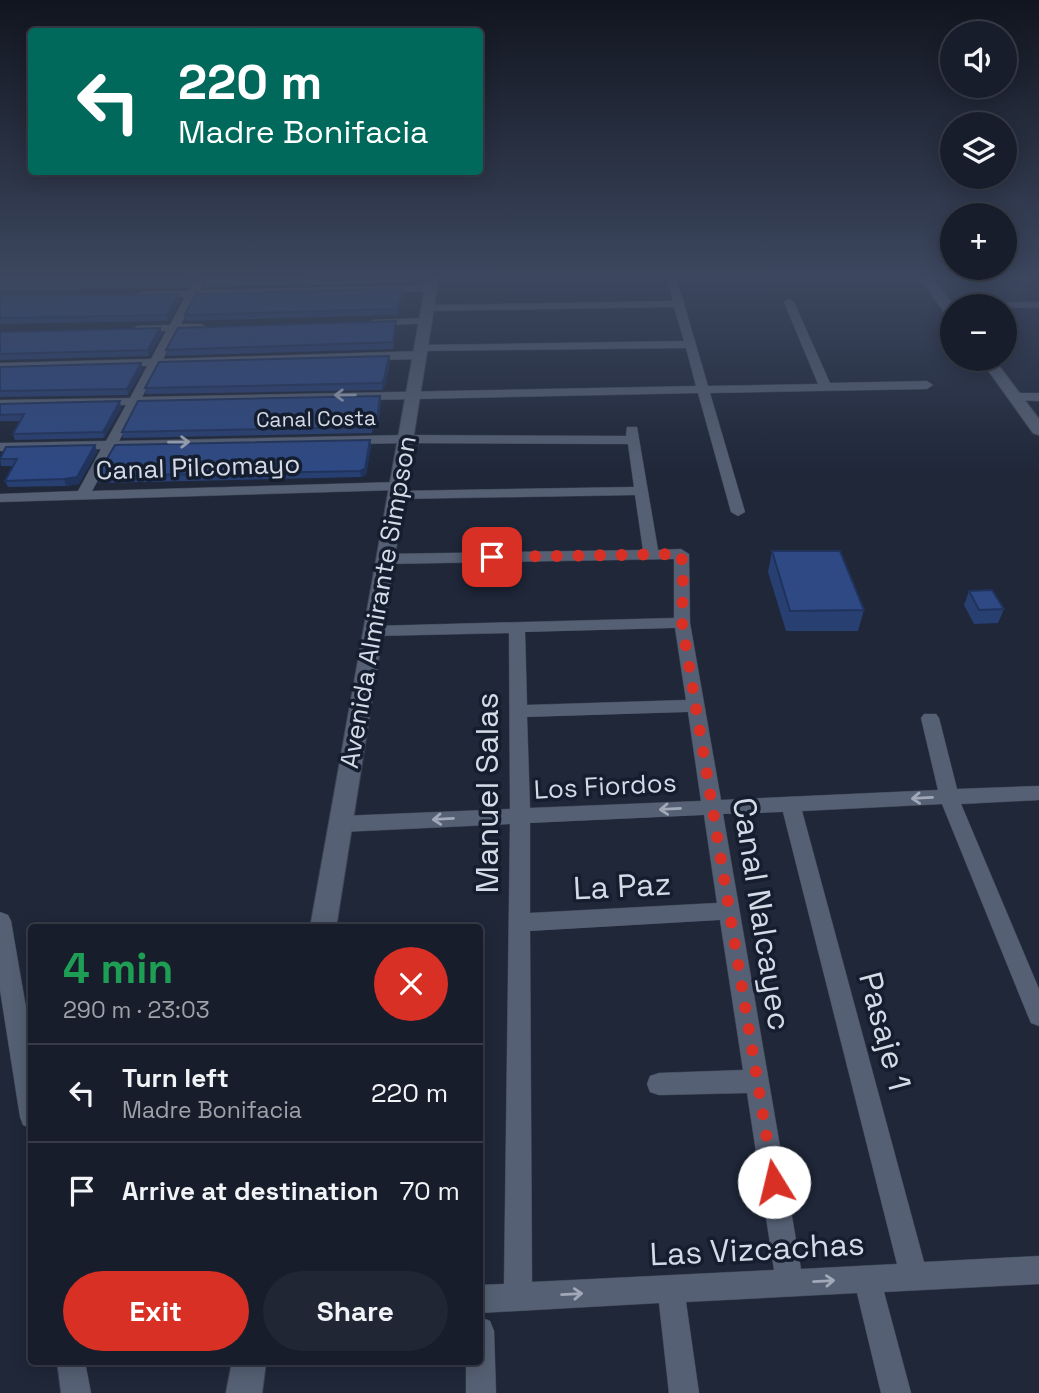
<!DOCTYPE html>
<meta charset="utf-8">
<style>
:root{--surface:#171d2b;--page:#202633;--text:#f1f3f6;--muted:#9ea2a9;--line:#363b47;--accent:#d93025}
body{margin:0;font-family:"Space Grotesk",sans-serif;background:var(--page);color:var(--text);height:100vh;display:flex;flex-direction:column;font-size:26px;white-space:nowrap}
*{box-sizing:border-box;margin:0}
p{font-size:23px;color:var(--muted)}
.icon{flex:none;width:38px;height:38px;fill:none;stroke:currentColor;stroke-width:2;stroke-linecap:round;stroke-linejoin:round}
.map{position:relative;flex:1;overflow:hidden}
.panel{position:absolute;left:28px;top:924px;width:455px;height:441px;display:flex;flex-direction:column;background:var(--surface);border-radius:7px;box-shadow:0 4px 18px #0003,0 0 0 2px var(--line)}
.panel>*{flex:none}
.hud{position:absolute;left:28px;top:28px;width:455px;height:147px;border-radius:7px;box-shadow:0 4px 18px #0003,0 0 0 2px var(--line);background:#00695c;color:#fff;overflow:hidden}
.fabs{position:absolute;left:940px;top:21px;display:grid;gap:14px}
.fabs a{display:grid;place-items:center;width:77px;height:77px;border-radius:50%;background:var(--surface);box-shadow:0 4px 18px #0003,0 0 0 2px var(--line);font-size:35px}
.pin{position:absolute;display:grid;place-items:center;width:60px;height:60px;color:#fff;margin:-30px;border-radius:14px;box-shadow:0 4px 10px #0006}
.me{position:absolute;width:77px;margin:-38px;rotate:351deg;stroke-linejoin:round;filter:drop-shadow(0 0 5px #0008)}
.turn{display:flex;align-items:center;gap:24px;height:147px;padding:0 35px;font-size:32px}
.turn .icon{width:91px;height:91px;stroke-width:2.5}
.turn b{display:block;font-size:49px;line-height:60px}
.round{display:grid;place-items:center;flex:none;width:74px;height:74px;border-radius:37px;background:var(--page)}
.head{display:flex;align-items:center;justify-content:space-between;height:119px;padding:0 35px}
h1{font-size:42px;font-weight:700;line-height:52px;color:#1e9e55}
.primary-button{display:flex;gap:14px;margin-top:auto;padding:14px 35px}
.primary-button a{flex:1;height:80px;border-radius:42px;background:var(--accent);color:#fff;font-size:28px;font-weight:700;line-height:80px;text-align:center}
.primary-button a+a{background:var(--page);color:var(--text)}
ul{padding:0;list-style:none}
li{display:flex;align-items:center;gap:21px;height:98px;padding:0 35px;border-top:2px solid var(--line)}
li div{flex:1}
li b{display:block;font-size:26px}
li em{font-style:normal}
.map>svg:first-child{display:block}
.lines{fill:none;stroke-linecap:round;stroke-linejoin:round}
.minor-casing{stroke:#3d4553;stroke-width:1}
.tertiary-casing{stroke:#3d4553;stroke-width:2}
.minor{fill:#556074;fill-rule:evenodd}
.tertiary{fill:#556074;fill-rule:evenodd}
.wall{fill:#283f72}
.shaded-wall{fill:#20335c}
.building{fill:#2e4984;stroke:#20335c;stroke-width:2}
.oneway{stroke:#a1a9b8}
.route{stroke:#d93025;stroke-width:12;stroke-dasharray:0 21.6}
.labels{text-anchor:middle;stroke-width:7;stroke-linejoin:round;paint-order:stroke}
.far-street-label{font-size:21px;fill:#d4dae6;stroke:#151e2f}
.street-label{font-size:26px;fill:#d4dae6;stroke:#151e2f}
.near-street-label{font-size:32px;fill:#d4dae6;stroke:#151e2f}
</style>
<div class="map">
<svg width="1039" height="1393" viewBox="0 0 1039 1393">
<rect width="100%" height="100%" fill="#1f2739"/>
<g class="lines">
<g class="minor-casing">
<path id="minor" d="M197,276H207L200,290L431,285L436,288L431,291L196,297L181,324H201L207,327L201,330L178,331L163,359L419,351L425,355L419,359L159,366L142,397L696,386L686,348L421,351L415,348L421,345L684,341L674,307L428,311L423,308L428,305L673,301L666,276H676L708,386L818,384L784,302L789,299L794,302L830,383L927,381L933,385L927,389L710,393L745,512L738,516L731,512L698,393L138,405L119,441L405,435L626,436L627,427H637L658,550L681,549L689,554L690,623L721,800L938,790L921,718L924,714H936L939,718L957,789L1039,786V800L961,804L1039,989V1026L1031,1023L1028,1016L942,804L802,811L924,1262L1039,1256V1284L884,1292L911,1393H881L857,1293L686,1302L699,1393H669L659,1303L480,1313V1285L504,1284L510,824L341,832L334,829L331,824L334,819L341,816L510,809L509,633L373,636L365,631L373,626L674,618V559L385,564L377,559L385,554L643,550L635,495L396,499L389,495L396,491L634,487L628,444L405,443L115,449L92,491L398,482L405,486L398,490L0,502V494L78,491L101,449L0,451V443L106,441L126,405L0,408V400L130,398L147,366L0,371V363L151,359L166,331L138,332L132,329L138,326L170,325L185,297L140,298L135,295L140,292L189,291ZM675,628L686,700L527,705L525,632ZM688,712L701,801L530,808L527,717ZM783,812L897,1264L801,1269L723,814ZM704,815L717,903L530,913V823ZM720,920L743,1070L659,1073L650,1076L647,1084L650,1092L659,1095L747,1093L774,1270L532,1282L530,931Z
M1039,302V308L952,306V309L950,306L955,303Z
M425,318L431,321L429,323L373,326L367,323L373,320Z
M1015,393H1039V401L1011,400L1009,397Z
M0,912L8,915L11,921L32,1042V1129L23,1125L20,1117L0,990Z
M480,1317L490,1321L494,1331L496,1393H466V1362H480Z
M57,1362H85L91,1393H61Z"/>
</g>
<g class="tertiary-casing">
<path id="tertiary" d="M427,276H439L336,928H310Z
M918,276H930L954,306L952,317L947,316Z
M980,359H994L1039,419V435L1033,433Z
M232,1362H266L262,1393H226Z"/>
</g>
<use href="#minor" class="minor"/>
<use href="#tertiary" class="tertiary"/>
</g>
<path class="wall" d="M0,276H195L187,287L0,291Z
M206,276H409L408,281L405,283L204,287L203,282Z
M403,289V294L398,315L186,321L185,315Z
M0,296L180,300L168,321L0,324Z
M396,327L393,349L167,356L166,350Z
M160,328L162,334L149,356L0,360V334Z
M390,362L385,386L382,390L146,394L145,388Z
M141,363L143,369L128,395L0,397V367Z
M380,396L381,402L378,428L372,430V433L123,438L122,432Z
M0,404L121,408L104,438L15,440L13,434L20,421H0Z
M370,440L371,446L366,475L361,477L99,483L97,476Z
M95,445L97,452L79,484L66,486L8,487L5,481L13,466H1L0,457Z
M772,551L864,610L858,631H786L768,572Z
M969,591L1004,609L998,623L974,624L964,605Z"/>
<path class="shaded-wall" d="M190,276H195L187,287L186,282Z
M406,276H409L408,281L405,283L404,277Z
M403,289V294L398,315L397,309Z
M179,294L180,300L168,321L167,315Z
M396,321V327L393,349V342Z
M160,328L162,334L149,356L148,350Z
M389,356L390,362L385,386L382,390V383Z
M141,363L143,369L128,395L127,389Z
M380,396L381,402L378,428L372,430V433V423Z
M120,401L121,408L104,438L103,432Z
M370,440L371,446L366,475L361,477L360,471Z
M95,445L97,452L79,484L66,486L64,479Z"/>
<path class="building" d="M0,276H190L186,282L0,285Z
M206,276H406L404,277L203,282Z
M403,289L397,309L185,315L196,294Z
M179,294L167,315L0,318V296Z
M396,321L393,342L166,350L178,328Z
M160,328L148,350L0,354V334L2,332Z
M389,356L384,379L382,383L145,388L159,362Z
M141,363L127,389L0,391V367Z
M380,396L377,421L372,423L371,427L122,432L138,401Z
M120,401L103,432L13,434L24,414L0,415V404Z
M370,440L365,469L360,471L97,476L115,445Z
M95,445L77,477L64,479L5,481L17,459H0L6,447Z
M772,551H840L864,610L790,611Z
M992,590L1004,609L979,610L969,591Z"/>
<defs><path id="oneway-shaft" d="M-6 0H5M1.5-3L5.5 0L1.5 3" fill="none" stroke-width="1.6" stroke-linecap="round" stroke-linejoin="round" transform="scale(1.75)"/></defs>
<g class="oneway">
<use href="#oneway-shaft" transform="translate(345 395) rotate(179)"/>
<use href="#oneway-shaft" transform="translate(179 442) rotate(-1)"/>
<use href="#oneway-shaft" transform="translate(922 798) rotate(177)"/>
<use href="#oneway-shaft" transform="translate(670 809) rotate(177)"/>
<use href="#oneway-shaft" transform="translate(443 819) rotate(177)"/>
<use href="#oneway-shaft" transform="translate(824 1281) rotate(-3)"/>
<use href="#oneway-shaft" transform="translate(572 1294) rotate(-3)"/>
</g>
<linearGradient id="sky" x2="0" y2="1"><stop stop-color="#11151f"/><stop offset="0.59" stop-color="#3c475f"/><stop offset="1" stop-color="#3c475f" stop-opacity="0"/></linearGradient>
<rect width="1039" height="471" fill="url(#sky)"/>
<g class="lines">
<path class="route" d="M492,557L681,554L683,570L682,623L774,1182"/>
</g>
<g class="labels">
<g class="far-street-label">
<text transform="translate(316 419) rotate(-1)" y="7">Canal Costa</text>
</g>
<g class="street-label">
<text transform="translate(198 467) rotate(-2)" y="9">Canal Pilcomayo</text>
<text transform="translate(378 602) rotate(-80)" y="9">Avenida Almirante Simpson</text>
<text transform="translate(605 786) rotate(-3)" y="9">Los Fiordos</text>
</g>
<g class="near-street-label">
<text transform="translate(487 793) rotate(-90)" y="11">Manuel Salas</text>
<text transform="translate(622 886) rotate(-3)" y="11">La Paz</text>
<text transform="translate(762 914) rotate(81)" y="11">Canal Nalcayec</text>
<text transform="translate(885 1031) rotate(75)" y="11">Pasaje 1</text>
<text transform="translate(757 1249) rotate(-3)" y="11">Las Vizcachas</text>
</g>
</g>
</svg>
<div class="fabs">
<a><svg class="icon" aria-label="sound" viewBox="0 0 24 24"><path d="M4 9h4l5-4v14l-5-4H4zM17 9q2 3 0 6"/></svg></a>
<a><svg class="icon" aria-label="layers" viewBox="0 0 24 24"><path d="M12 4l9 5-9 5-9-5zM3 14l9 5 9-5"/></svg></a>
<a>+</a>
<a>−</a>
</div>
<div class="pin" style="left:492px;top:557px;background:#d93025"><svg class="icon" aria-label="arrive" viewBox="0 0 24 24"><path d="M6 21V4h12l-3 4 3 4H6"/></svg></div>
<svg class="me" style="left:774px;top:1182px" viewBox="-20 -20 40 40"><circle r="19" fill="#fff"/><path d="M0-13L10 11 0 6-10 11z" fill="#d93025"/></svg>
<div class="hud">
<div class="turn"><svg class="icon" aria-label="left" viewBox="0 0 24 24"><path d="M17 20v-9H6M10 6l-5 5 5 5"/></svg><div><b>220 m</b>Madre Bonifacia</div></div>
</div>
<section class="panel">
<div class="head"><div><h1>4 min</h1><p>290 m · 23:03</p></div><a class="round" style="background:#d93025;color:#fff"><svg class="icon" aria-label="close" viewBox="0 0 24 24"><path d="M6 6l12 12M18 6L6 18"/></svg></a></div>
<ul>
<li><svg class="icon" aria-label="left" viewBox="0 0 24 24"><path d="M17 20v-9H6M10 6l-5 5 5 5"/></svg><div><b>Turn left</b><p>Madre Bonifacia</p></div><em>220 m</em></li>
<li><svg class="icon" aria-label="arrive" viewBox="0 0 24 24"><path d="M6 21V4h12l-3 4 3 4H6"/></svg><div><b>Arrive at destination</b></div><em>70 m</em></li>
</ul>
<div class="primary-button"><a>Exit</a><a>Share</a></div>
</section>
</div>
